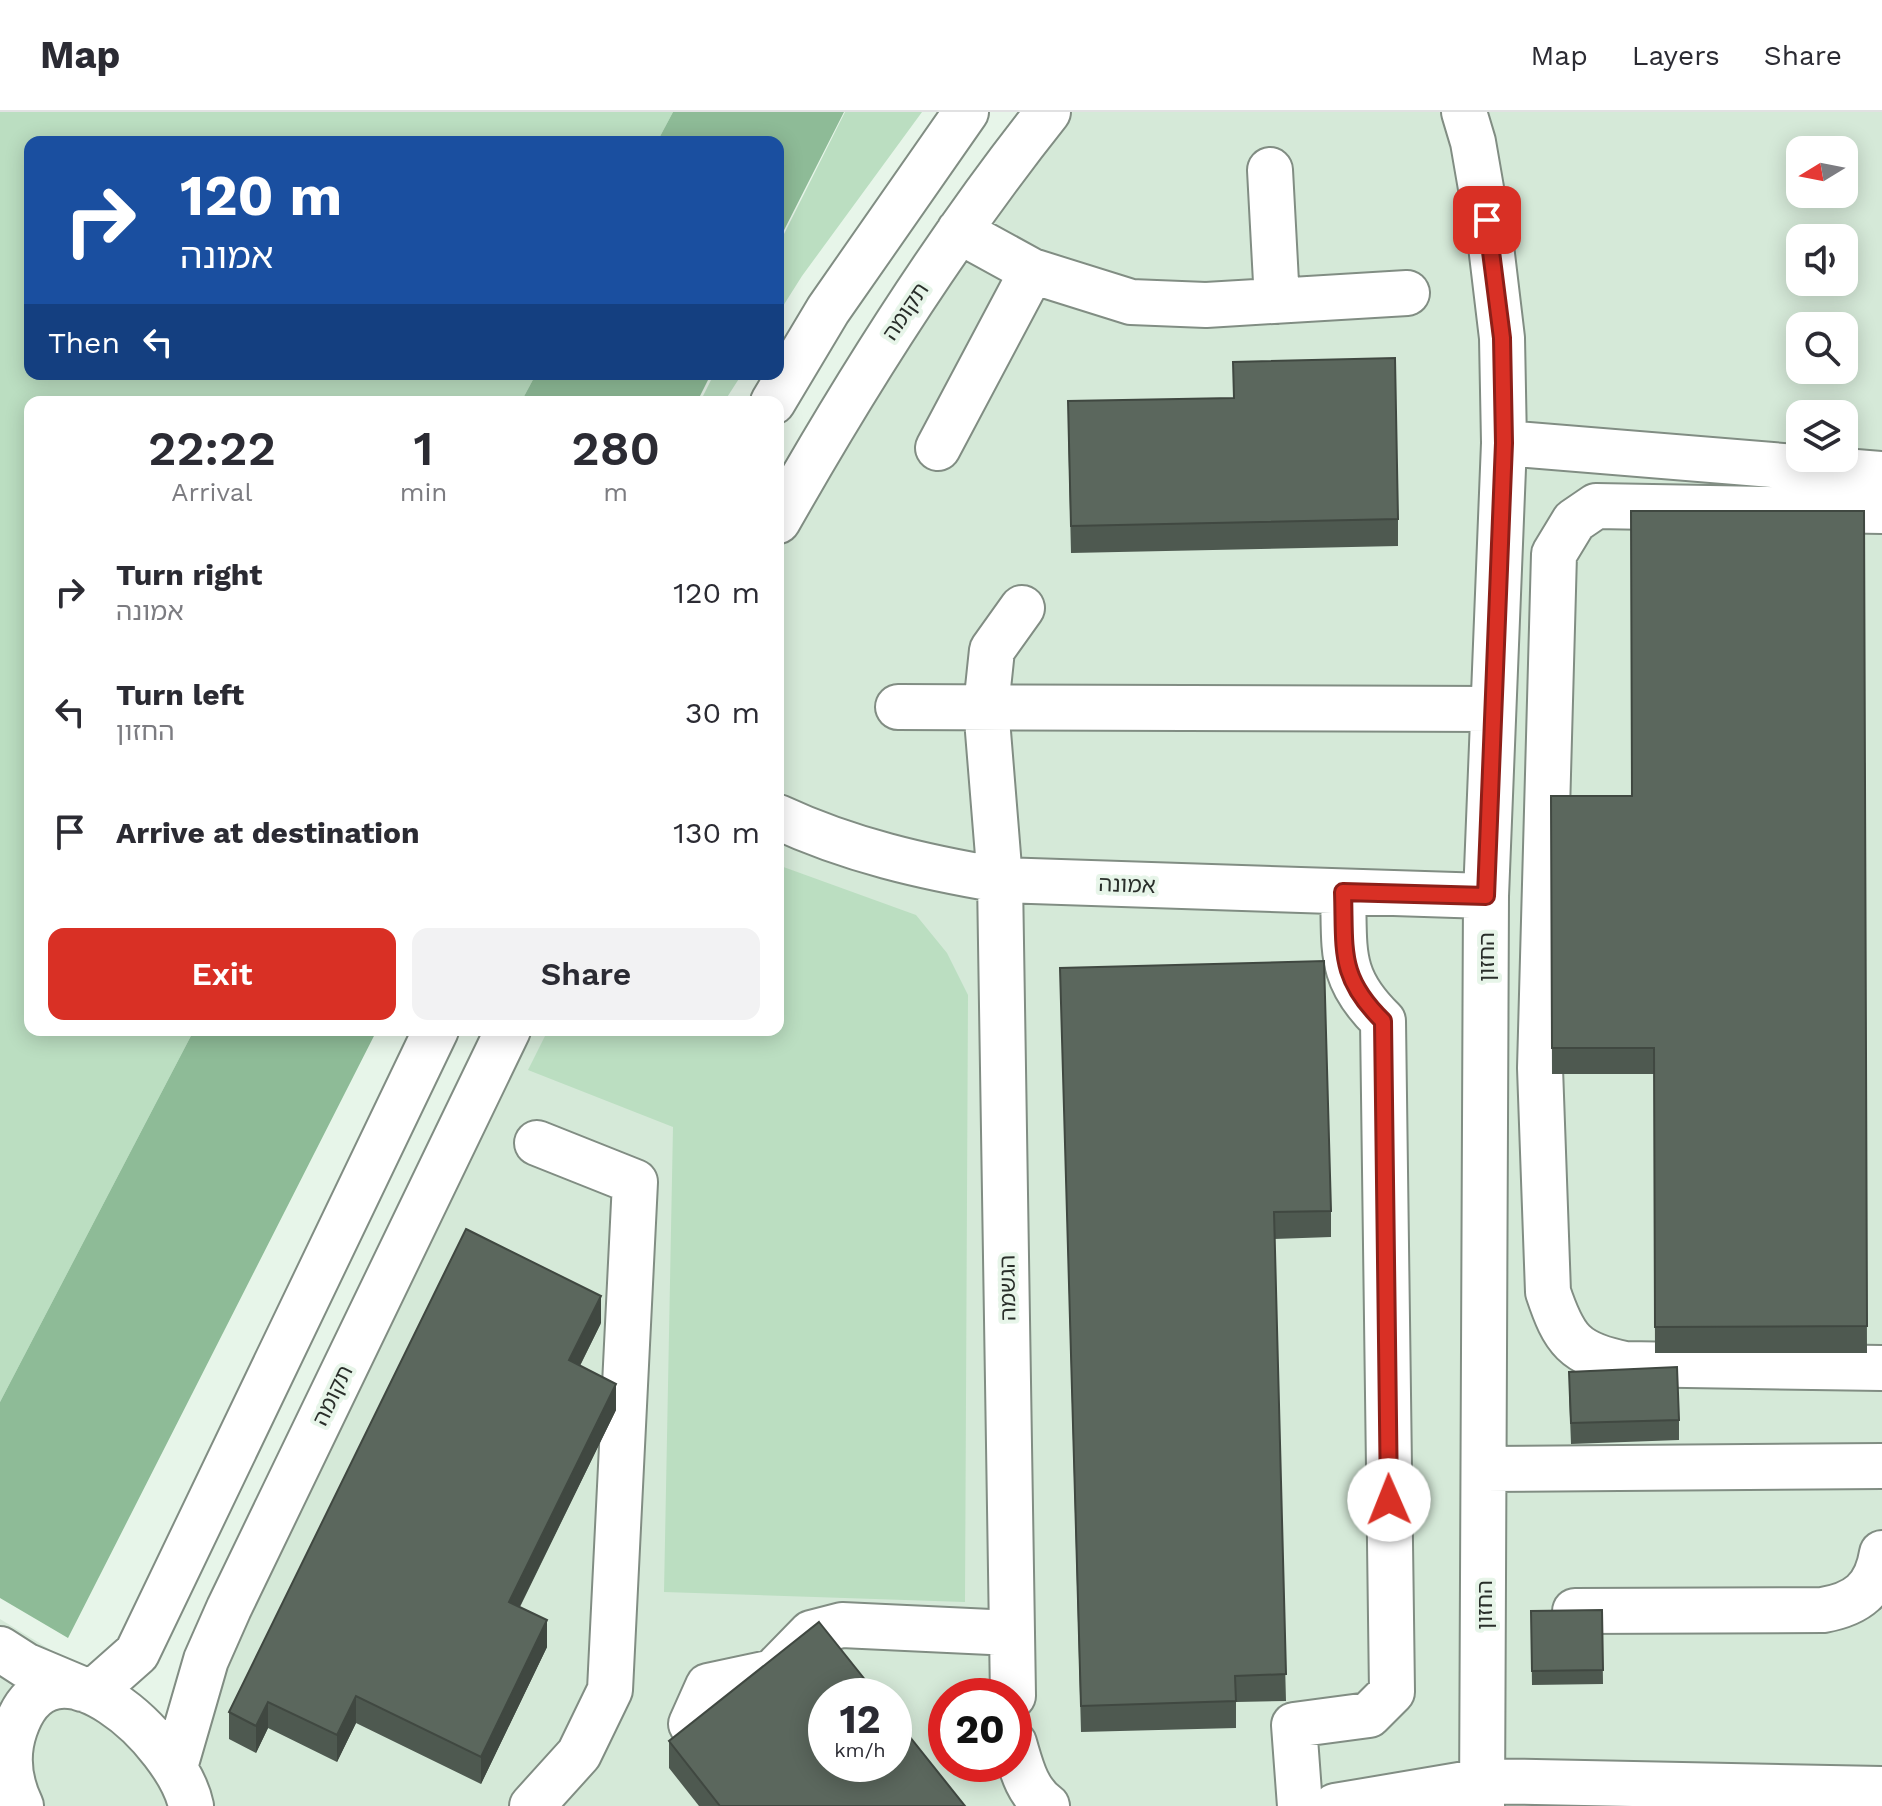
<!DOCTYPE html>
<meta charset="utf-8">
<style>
:root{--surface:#fff;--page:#f2f2f3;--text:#2b2b33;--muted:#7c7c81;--line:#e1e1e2;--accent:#d93025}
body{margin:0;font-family:"Work Sans","Noto Sans Hebrew",sans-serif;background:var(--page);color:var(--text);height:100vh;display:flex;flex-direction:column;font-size:30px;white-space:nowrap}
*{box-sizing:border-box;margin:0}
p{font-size:26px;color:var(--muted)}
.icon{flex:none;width:44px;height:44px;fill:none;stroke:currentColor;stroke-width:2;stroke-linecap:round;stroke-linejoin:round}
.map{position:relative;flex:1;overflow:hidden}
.panel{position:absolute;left:24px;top:284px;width:760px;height:640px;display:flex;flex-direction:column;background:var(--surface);border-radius:16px;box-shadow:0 4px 20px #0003}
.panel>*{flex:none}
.hud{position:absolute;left:24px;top:24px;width:760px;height:244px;border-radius:16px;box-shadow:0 4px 20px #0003;background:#1a4fa0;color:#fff;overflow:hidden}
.needle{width:52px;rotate:260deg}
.buttons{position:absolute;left:1786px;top:24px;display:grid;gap:16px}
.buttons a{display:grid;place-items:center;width:72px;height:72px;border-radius:16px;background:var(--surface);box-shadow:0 4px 20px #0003;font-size:40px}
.speed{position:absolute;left:808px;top:1566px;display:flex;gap:16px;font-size:40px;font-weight:700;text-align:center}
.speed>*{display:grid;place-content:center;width:104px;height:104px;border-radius:50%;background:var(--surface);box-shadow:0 4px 20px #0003;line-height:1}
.speed small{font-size:20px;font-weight:400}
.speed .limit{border:12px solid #d22;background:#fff;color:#111}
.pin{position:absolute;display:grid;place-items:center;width:68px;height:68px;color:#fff;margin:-34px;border-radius:16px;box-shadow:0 4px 12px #0006}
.me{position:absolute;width:88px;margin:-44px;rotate:359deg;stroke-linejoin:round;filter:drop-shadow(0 0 6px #0008)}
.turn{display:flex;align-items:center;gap:28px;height:168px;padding:0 24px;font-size:36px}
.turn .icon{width:104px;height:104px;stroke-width:2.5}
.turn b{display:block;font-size:56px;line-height:68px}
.then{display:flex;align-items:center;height:76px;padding:0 24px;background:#0003;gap:16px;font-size:30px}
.eta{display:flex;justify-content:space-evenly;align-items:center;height:136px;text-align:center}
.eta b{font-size:48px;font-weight:600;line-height:56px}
.cta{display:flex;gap:16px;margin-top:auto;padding:16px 24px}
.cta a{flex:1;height:92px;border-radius:16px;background:var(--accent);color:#fff;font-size:32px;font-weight:600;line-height:92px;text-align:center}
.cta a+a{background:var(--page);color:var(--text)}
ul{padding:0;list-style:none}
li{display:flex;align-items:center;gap:24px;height:120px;padding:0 24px}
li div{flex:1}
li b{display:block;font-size:30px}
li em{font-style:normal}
header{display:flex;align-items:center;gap:48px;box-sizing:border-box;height:112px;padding:0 40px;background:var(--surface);border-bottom:2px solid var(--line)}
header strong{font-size:38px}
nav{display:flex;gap:44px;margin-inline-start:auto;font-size:28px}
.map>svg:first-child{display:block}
.built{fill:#d5e9d8;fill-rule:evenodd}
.green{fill:#bbdec1}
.forest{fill:#8ebb97}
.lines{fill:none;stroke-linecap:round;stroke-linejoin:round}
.minor-casing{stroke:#818d83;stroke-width:48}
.minor{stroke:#fff;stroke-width:44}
.wall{fill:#4e5950}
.shaded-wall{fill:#404841}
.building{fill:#5b675d;stroke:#404841;stroke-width:2}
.route-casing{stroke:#8d1f18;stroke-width:20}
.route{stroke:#d93025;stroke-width:14}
.labels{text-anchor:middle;stroke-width:8;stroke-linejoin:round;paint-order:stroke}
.street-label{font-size:22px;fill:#292e2a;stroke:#e7f5e9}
</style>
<header>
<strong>Map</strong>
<nav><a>Map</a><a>Layers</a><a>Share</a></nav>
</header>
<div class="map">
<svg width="1882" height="1694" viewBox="0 0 1882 1694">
<rect width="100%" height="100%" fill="#e7f5e9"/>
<path class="built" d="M1070,0H1882V1694H0V1507L190,1623L518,918H778V441L872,266ZM1800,38H1844V82H1800ZM1800,126H1844V170H1800ZM1800,214H1844V258H1800ZM1800,302H1844V346H1800ZM826,1584H894V1652H826ZM946,1584H1014V1652H946Z"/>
<path class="green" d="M0,0H673L657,30H30V262H536L521,290H30V918H194L0,1290Z
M845,0H922L802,164L778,202V134Z
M714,262H742L724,290H700Z
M778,753L916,803L947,841L968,883L965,1490L664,1480L673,1015L528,958L548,918H778Z"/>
<path class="forest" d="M673,0H844L778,130V30H657Z
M536,262H711L697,290H521Z
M194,918H377L68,1526L0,1486V1290Z"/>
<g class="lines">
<g class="minor-casing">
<path id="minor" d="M1464,0L1473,30L1491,134L1502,226L1504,331L1486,784L1482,1694
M1270,58L1277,189
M959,119L1032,159L1131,190L1206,193L1407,181
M773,290L828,198L966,0
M1504,331L1882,362
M938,336L1032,159
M1882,399L1596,394L1574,409L1554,442L1540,956L1548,1180C1564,1228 1574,1242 1625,1252L1882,1256
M778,409C859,266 946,128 1048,0
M898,595L1493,597
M778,705C849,738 923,755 1000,768L1486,784
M1485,1357L1882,1354
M1575,1499L1823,1498C1857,1492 1876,1478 1882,1441
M0,1537L25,1553L82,1577
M93,1580L137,1541L436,918
M1013,1584L1000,768L986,595L992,538L1022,496
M691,1612L708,1574L773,1560L811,1521L842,1513L1012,1521
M1014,1631C1021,1654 1026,1679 1047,1694
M175,1655L206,1548L229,1496L508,918
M21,1694C9,1669 6,1643 15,1617C51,1509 178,1630 191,1694
M532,1694L579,1642L610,1578L635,1070L537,1031
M1300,1694L1294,1613L1369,1603L1392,1580L1383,909C1338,865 1345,839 1343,780
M1335,1694L1483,1669L1882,1677"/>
</g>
<use href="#minor" class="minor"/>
</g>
<path class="wall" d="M1233,250L1398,407V434L1071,441L1068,316L1233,286Z
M1864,399L1867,1241H1655L1654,962H1552L1551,684H1632Z
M1060,856L1331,1099V1125L1274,1127L1286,1589L1236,1590V1616L1081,1620Z
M601,1211L580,1254L616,1298L520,1495L547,1535L481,1672L356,1611L337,1650L268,1616L256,1641L229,1627V1600Z
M1569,1280L1679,1308V1328L1571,1332Z
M1602,1498L1603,1572L1532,1573L1531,1499Z
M669,1629L965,1694H699L669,1656Z"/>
<path class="shaded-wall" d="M601,1184V1211L569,1275V1248Z
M616,1272V1298L509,1516V1490Z
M547,1508V1535L481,1672V1645Z
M356,1584V1611L337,1650V1623Z
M268,1590V1616L256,1641V1614Z"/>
<path class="building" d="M1395,246L1398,407L1071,414L1068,289L1234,286L1233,250Z
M1631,399H1864L1867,1214L1655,1215L1654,936H1552L1551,684H1632Z
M1324,849L1331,1099L1274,1100L1286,1562L1235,1564L1236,1589L1081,1594L1060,856Z
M466,1117L601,1184L569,1248L616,1272L509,1490L547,1508L481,1645L356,1584L337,1623L268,1590L256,1614L229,1600Z
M1677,1255L1679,1308L1571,1311L1569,1260Z
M1602,1498L1603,1558L1532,1559L1531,1499Z
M819,1510L878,1584H826V1652H894V1605L965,1694H720L669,1629Z"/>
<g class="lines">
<g class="route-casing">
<path id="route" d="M1389,1388L1383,909C1338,865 1345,839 1343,780L1486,784L1504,331L1502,226L1487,108"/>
</g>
<use href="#route" class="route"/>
</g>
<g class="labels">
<g class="street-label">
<text transform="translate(905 199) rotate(-56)" y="8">תקומה</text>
<text transform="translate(1127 772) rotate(2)" y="8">אמונה</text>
<text transform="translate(1486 845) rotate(-90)" y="8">החזון</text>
<text transform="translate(1007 1176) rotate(-91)" y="8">הגשמה</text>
<text transform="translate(332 1283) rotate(-64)" y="8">תקומה</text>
<text transform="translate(1484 1493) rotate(-90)" y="8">החזון</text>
</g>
</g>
</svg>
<div class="buttons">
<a><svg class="needle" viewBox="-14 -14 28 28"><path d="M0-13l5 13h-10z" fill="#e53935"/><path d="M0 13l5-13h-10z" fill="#7c7c81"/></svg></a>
<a><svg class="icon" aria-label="sound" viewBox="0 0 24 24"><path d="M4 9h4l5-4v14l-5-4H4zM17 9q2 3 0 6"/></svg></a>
<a><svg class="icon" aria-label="search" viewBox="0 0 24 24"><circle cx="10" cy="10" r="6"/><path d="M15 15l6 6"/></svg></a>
<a><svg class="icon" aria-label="layers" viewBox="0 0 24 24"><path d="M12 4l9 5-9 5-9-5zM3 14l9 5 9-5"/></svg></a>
</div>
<div class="speed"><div>12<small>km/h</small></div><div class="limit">20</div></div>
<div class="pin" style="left:1487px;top:108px;background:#d93025"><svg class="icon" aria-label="arrive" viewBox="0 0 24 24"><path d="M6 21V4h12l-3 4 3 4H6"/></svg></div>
<svg class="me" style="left:1389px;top:1388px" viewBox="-20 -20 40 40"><circle r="19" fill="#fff"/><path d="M0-13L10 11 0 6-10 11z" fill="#d93025"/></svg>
<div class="hud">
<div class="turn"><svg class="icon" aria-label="right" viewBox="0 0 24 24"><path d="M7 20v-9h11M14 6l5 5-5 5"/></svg><div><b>120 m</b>אמונה</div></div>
<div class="then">Then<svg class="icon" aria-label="left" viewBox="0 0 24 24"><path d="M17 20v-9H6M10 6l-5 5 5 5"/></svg></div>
</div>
<section class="panel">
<div class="eta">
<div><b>22:22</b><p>Arrival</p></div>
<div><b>1</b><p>min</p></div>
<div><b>280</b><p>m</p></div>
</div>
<ul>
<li><svg class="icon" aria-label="right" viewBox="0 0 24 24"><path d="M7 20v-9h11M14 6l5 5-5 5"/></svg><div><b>Turn right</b><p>אמונה</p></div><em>120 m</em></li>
<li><svg class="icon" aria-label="left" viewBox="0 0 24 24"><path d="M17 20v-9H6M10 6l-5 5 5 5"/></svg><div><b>Turn left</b><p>החזון</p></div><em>30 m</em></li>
<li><svg class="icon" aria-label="arrive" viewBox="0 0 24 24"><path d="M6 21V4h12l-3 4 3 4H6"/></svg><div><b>Arrive at destination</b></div><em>130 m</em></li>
</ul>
<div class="cta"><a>Exit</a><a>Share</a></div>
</section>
</div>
